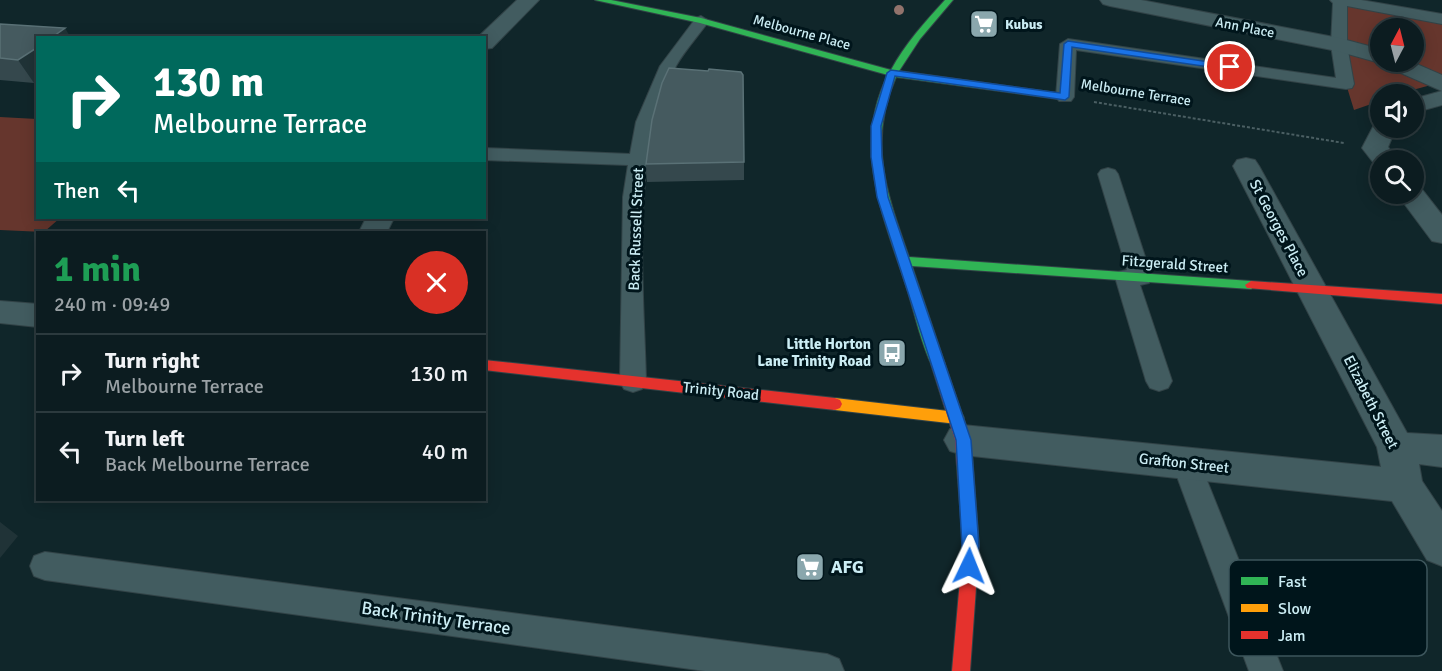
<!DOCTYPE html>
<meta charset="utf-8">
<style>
:root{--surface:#0c1c20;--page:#1a292d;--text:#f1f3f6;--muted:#9aa1a5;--line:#2c3a3e}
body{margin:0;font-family:Signika,sans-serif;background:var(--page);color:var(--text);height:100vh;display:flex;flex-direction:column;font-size:22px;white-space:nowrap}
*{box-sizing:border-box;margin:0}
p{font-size:20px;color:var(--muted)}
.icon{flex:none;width:33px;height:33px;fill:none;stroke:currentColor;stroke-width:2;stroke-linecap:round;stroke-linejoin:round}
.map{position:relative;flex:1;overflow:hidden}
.sheet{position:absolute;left:36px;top:231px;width:450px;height:270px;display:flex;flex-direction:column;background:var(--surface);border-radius:0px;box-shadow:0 3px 15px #0003,0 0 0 2px var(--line)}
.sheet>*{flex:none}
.guide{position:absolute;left:36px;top:36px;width:450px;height:183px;border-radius:0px;box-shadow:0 3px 15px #0003,0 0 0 2px var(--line);background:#00695c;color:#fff;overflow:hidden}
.needle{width:39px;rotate:7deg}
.controls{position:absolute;left:1370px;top:18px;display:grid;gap:12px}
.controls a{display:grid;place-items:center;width:54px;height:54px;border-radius:50%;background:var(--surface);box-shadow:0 3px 15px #0003,0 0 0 2px var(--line);font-size:30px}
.pin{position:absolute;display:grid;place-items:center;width:51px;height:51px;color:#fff;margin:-26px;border:3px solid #fff;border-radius:50%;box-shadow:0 2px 6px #0007}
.me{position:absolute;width:66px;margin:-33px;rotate:2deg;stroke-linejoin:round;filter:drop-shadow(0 0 4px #0008)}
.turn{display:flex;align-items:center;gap:21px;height:126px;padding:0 18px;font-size:27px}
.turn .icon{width:78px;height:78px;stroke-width:2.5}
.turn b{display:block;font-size:42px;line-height:51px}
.then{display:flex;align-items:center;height:57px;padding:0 18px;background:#0003;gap:12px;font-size:22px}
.round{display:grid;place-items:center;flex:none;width:63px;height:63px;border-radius:32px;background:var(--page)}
.overview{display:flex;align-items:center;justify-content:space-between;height:102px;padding:0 18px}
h1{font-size:36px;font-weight:700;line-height:45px;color:#1e9e55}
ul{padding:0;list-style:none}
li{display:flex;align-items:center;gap:18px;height:78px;padding:0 18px;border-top:2px solid var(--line)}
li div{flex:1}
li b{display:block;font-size:22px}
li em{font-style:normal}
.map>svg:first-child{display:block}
.green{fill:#66362d;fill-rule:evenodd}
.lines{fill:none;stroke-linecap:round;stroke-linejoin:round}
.lane-casing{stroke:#324347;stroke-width:2}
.street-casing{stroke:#324347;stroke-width:2}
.fast-casing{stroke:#324347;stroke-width:2}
.slow-casing{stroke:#324347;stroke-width:2}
.jam-casing{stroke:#324347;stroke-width:2}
.path{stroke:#4b5f63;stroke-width:2;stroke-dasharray:3 2;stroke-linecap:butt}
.lane{fill:#425c60;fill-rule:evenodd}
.street{fill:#425c60;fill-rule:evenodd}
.fast{fill:#30b455;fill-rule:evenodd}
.slow{fill:#ff9f0a;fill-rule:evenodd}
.jam{fill:#e5322d;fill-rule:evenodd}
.tree{fill:#92736c}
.wall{fill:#35484d}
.shaded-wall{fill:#203337}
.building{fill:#455a5f;stroke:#5a7176;stroke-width:1.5}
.route{fill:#1a73e8;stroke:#114b97;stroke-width:1.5}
.labels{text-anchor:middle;stroke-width:6;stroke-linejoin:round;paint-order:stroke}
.far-poi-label{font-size:14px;font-weight:bold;fill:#cbedf4;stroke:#00151b;text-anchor:start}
.far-street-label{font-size:14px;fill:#cbedf4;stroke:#00151b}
.street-label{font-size:15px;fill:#cbedf4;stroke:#00151b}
.poi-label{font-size:15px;font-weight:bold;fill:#cbedf4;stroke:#00151b;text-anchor:end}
.near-poi-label{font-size:18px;font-weight:bold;fill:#cbedf4;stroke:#00151b;text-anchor:start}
.near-street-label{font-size:18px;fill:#cbedf4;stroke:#00151b}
.key{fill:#00151b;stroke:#3d565c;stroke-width:1.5}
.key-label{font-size:16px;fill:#cbedf4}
</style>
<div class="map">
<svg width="1442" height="671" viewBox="0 0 1442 671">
<rect width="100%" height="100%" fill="#10262a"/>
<path class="green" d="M1340,1L1442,19V82L1398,94H1380V101L1354,110L1346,84ZM1380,28H1413V62H1380Z
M0,117L37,119L38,218H60L44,232L0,230Z"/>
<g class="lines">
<g class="lane-casing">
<path id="lane" d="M1330,0H1361L1442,14V24L1347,6V45L1354,84L1352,88L1346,89L1076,50L1074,97L1071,101H1059L1056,97L1060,44L1068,39L1336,78L1331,45L1333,3Z
M701,16L709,21C698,36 685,50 676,66C629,149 644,288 646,382L642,389L633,392L624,389L620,382L623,197L628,165L484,160V148L630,154L636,122L660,66L696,18Z
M1108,168L1115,170L1118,174L1152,278L1149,283L1140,285L1172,381L1168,388L1159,391L1150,388L1146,381L1115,277L1118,272L1127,270L1098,174L1101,170Z
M1186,451L1196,455L1200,463L1283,671H1249L1172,463L1176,455Z
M45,552L827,654L839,659L844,671H705L45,580L34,576L30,566L34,556Z"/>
</g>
<g class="street-casing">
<path id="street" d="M517,0H539L492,48L484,49V38H477Z
M1100,0H1141L1339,38L1380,49V62H1412L1442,75V105L1413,113V99L1442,91L1387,67L1384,62L1380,63L1337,51L1110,6L1103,4Z
M1380,121V128H1396L1388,147L1398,160H1380V167L1376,166L1362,148L1375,123Z
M1246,158L1255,160L1259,166L1407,433L1442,435V467L1419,464L1422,481L1442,511V566L1427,560L1392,501L963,455L950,451L944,440L950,429L963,425L1381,467L1377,447L1233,166L1237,160Z
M1413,186L1421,188L1442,215V243L1432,241L1397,194H1413Z
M366,218H394L387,232H359Z
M0,301L38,304V327L0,323Z"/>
</g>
<g class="fast-casing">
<path id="fast" d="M595,0H611L701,18L891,70C905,44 925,22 945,0H953L920,39L899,71L1065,94L1070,97L1065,100L896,77C867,142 887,194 909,257L1251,281L1257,285L1251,289L912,266L945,364L943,368H933C921,344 915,314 907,289C884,217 851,148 888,75L700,23Z"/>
</g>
<g class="slow-casing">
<path id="slow" d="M835,398L957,412L962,414L964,418L962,422L957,424L835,410L830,408L828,404L830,400Z"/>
</g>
<g class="jam-casing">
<path id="jam" d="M1251,281L1442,294V304L1247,288L1245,285Z
M938,359L943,360L945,364L971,440L979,546L970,671H952L963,546L955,440L931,364L933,360Z
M484,360L835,398L840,400L842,404L840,408L835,410L484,370Z"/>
</g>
<path class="path" d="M1094,102L1344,143"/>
<use href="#lane" class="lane"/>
<use href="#street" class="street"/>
<use href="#fast" class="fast"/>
<use href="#slow" class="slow"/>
<use href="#jam" class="jam"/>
</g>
<circle class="tree" cx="899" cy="10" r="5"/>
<path class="wall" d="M0,24L38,38V80L34,83L0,80Z
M744,162V180L647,182L646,164Z"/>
<path class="shaded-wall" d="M65,28L71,38H51Z
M38,47V80L34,83L18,60Z
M0,522L18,536L0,558Z"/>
<path class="building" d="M0,24L65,28L51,38H38V47L18,60L0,58Z
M669,68L708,71L709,69L741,72L743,75L744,162L646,164L652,120L662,83Z"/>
<path class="route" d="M1068,41L1230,65L1235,67L1230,70L1072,47L1069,97L1065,100L895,76L881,126L882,157L888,197L971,440L979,546L975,572L969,574L963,572L961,566L962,546L956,440L877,197L871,157V126L887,73L891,70L1060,93L1064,44Z"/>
<defs>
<g id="supermarket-square" transform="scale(1.5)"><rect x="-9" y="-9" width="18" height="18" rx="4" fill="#8aa7ad" stroke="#00151b"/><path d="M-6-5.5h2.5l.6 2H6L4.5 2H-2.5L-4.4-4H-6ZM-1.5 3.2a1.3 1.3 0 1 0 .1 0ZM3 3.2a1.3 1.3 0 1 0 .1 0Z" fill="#fff"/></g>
<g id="bus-square" transform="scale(1.5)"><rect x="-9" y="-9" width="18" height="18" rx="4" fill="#8aa7ad" stroke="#00151b"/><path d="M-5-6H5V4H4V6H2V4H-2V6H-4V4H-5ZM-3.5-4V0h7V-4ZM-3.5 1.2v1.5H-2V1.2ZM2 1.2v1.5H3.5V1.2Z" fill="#fff"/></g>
</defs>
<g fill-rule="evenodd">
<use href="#supermarket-square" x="984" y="24"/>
<use href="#bus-square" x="892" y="353"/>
<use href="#supermarket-square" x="810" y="567"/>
</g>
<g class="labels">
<g class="far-poi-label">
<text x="1005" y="29">Kubus</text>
</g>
<g class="far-street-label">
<text transform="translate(1245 27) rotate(11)" y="5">Ann Place</text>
<text transform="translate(802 32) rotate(15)" y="5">Melbourne Place</text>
<text transform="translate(1136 92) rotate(9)" y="5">Melbourne Terrace</text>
</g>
<g class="street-label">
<text transform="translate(1279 228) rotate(62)" y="5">St Georges Place</text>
<text transform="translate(636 229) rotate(-88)" y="5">Back Russell Street</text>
<text transform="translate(1175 264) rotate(4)" y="5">Fitzgerald Street</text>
<text transform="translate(721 391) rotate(6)" y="5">Trinity Road</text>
<text transform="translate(1371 402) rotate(63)" y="5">Elizabeth Street</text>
<text transform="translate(1184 463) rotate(6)" y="5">Grafton Street</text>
</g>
<g class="poi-label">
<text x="871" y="349">Little Horton<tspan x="871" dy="17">Lane Trinity Road</tspan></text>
</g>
<g class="near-poi-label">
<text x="831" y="573">AFG</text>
</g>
<g class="near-street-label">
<text transform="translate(436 618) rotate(8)" y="6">Back Trinity Terrace</text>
</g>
</g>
<rect x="1229" y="560" width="198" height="96" rx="9" class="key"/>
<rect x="1241" y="577" width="27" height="8" fill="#30b455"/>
<rect x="1241" y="604" width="27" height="8" fill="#ff9f0a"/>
<rect x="1241" y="631" width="27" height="8" fill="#e5322d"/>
<g class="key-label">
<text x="1278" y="587">Fast</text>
<text x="1278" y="614">Slow</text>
<text x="1278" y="641">Jam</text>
</g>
</svg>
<div class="controls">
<a><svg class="needle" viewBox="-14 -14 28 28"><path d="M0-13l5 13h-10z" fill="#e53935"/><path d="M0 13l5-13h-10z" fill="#9aa1a5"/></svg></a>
<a><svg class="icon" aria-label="sound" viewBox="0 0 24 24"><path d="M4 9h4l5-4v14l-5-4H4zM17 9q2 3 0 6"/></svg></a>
<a><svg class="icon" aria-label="search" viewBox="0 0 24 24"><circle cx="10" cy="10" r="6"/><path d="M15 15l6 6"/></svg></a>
</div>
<div class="pin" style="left:1230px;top:67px;background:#d93025"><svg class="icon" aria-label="arrive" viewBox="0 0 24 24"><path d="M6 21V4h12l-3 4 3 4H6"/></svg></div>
<svg class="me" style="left:969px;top:566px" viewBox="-20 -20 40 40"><path d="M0-17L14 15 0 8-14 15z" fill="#1a73e8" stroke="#fff" stroke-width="4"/></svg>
<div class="guide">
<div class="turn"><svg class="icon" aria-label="right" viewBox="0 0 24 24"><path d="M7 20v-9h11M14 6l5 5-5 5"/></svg><div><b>130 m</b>Melbourne Terrace</div></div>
<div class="then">Then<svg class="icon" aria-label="left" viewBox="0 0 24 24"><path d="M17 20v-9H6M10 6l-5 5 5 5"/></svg></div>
</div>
<section class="sheet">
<div class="overview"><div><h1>1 min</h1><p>240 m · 09:49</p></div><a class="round" style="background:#d93025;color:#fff"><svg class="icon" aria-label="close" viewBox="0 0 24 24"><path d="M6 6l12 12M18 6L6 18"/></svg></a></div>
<ul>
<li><svg class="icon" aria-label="right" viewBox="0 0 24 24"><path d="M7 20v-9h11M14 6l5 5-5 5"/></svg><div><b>Turn right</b><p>Melbourne Terrace</p></div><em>130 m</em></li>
<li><svg class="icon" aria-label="left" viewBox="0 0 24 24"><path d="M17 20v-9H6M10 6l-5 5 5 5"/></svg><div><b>Turn left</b><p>Back Melbourne Terrace</p></div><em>40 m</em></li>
</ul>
</section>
</div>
